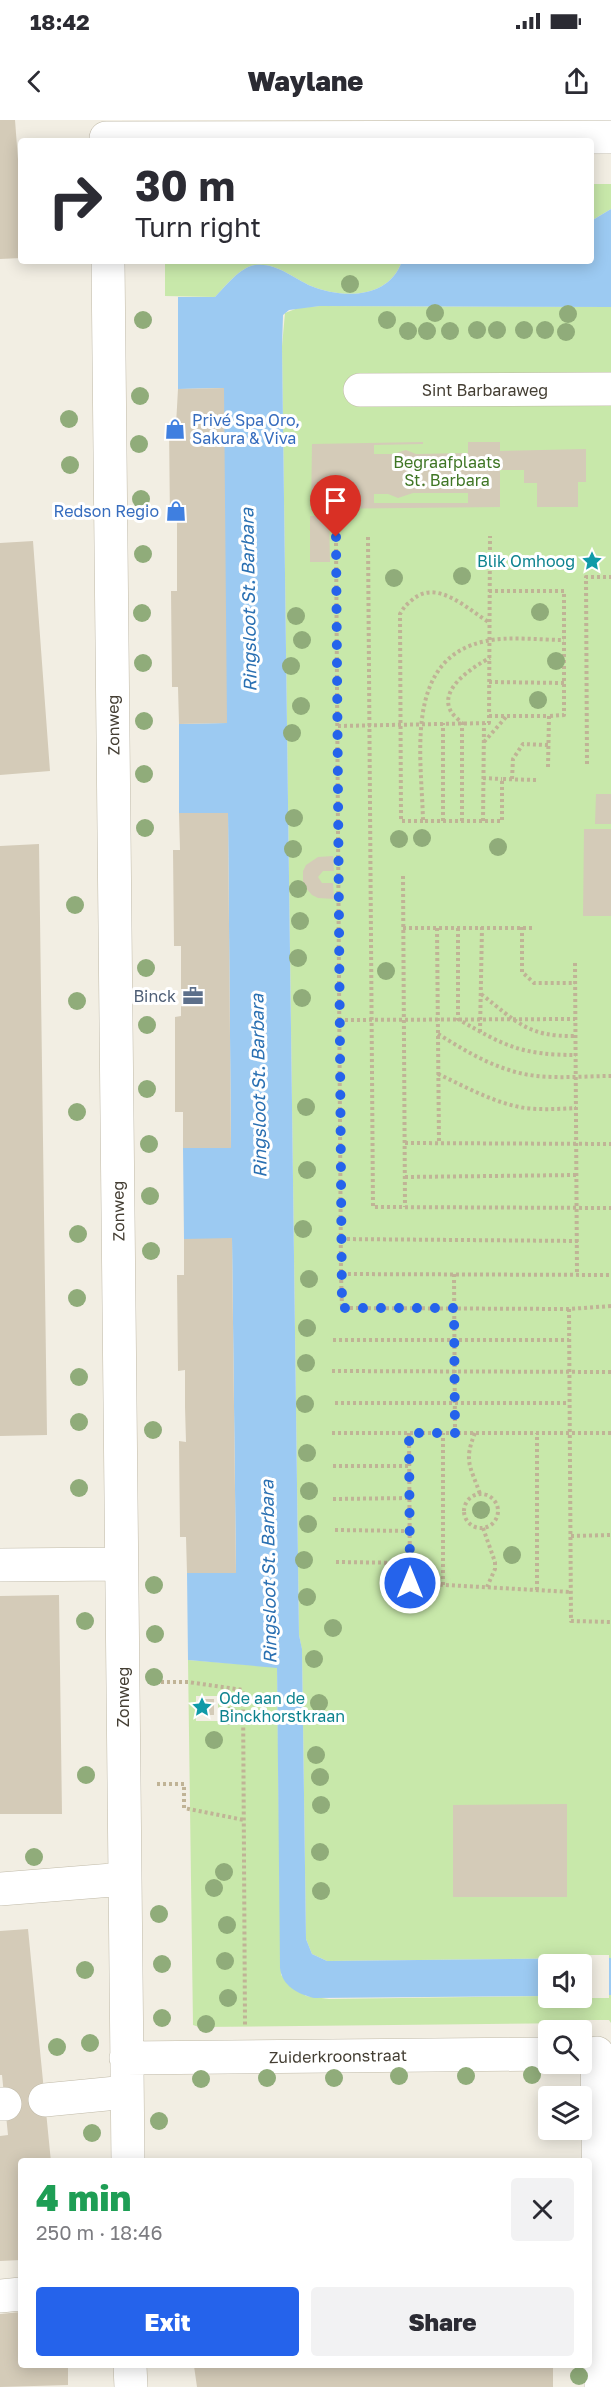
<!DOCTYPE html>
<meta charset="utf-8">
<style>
:root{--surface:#fff;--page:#f2f2f3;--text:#2b2b33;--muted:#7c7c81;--accent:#2563eb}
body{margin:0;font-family:"Golos Text",sans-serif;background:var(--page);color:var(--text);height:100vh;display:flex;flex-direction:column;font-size:22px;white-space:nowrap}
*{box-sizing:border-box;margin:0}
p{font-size:20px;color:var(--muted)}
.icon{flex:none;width:33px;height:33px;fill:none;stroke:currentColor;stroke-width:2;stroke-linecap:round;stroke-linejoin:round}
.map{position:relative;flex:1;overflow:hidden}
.details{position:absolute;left:18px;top:2038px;width:574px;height:210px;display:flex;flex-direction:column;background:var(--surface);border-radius:6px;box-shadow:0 3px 15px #0003}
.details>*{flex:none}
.top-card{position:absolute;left:18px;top:18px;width:576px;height:126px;border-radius:6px;box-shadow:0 3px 15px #0003;background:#fff;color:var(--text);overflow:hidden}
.controls{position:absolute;left:538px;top:1834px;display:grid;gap:12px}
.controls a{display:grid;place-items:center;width:54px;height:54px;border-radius:6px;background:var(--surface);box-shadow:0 3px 15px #0003;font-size:30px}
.pin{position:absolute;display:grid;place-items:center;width:51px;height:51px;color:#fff;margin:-62px -26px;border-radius:50% 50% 50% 0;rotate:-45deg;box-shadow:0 0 6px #0007}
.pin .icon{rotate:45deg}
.me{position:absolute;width:66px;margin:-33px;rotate:0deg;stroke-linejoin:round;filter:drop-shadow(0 0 4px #0008)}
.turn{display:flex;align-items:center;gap:21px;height:126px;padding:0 18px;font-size:27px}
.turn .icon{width:78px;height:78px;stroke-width:2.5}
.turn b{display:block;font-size:42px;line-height:51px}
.round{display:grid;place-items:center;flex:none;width:63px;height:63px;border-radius:6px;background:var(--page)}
.head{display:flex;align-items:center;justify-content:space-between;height:102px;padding:0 18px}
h1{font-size:36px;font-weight:800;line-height:45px;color:#1e9e55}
.action{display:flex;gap:12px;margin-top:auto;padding:12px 18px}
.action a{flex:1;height:69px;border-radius:6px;background:var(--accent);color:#fff;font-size:24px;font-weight:800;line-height:69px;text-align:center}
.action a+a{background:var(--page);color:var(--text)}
.status{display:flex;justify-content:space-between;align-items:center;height:42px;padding:0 30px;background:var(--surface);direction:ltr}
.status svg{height:16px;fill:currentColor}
header{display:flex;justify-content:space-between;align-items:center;height:78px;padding:0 18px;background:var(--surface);font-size:27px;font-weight:800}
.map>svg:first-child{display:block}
.green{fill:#c8e8aa;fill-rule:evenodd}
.water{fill:#9ccaf2}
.pier{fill:#f2eee3}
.building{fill:#d4cbb8;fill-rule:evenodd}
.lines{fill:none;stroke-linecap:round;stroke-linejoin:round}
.minor-casing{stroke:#c0baa8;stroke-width:34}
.path{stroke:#c0b396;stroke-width:4;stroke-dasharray:3 3;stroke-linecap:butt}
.minor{stroke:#fff;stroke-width:33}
.tree{fill:#90ac7a}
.route{stroke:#2563eb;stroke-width:10;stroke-dasharray:0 18}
.labels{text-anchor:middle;stroke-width:6;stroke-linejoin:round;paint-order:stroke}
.street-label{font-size:16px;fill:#443e33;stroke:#fff}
.shop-label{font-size:16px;fill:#366cbe;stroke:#fff;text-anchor:start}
.park-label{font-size:16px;fill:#3f7625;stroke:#fff}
.culture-label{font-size:16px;fill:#0d838f;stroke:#fff;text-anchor:end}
.service-label{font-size:16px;fill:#4e5e75;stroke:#fff;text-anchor:end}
.water-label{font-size:18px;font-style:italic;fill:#2a70b2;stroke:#fff}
</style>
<div class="status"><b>18:42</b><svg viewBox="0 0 49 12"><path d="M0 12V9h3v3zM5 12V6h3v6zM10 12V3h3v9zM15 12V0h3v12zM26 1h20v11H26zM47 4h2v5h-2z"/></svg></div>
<header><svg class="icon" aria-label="back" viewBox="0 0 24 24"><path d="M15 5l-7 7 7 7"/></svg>Waylane<svg class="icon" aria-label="share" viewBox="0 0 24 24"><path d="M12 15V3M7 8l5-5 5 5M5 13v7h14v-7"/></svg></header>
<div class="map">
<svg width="611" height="2267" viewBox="0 0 611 2267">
<rect width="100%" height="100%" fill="#f2eee3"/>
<path class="green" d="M591,64H611V89L591,101Z
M165,141H402C389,179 343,179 311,166C294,158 275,142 255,145C240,147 225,167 215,177L165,176Z
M320,186L611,187V1838L327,1841L312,1834L306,1819L302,1530L299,1515L282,226L285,193L298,188Z
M188,1540L277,1547L281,1855L306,1876L329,1879L549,1876V1878H582V1875H611V1903L609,1900H581V1903L199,1907L193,1905ZM196,1576H218V1601H196Z"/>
<path class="water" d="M611,89V187L320,186L289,190L283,195L282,226L299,1515L302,1529L306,1819L312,1834L327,1841L611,1838V1875H582V1845H549V1876L314,1878C298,1874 282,1866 280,1848L277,1548L188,1540L187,1453L236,1452L232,1119H184L183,1028L231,1027L228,693H179V604L226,603L223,268L178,269V177H215C225,167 240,147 255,145C275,142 294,158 311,166C343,179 389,179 402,141H591V101Z"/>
<path class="pier" d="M582,1835H609V1878H582Z"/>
<path class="building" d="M0,0H15L21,79V138L0,139Z
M224,268L227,603L179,604L178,567H172L171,471H177V401H170L169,305H176L178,269Z
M423,322V324L374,325V334H393L406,330L416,334L468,333V322H500V331L586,329V362H578V387H537V363H524V350H500V387L311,389L312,324ZM413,373H468V383H374V374H388L398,378Z
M310,396H329L330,442H310Z
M33,421L50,651L0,655V423Z
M596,674H611V704H595Z
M179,693H228L231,1028H183V992H175V897L181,896V826H174L173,730H180Z
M584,709H611V796H583Z
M39,724L47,1315L0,1316V726Z
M333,736L334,751H323L318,757L322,763H333L334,779L318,778L312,775L303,765V751L306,745L318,737Z
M232,1118L236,1453H187L186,1417H180L179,1321L186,1322L185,1287V1250L178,1251L177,1155H184V1119Z
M59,1475L62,1694H0V1476Z
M202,1579H214V1595H202Z
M567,1684V1777H453V1685Z
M28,1809L51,2042H21V2140L0,2141V2016L8,2015L2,1955H0V1811Z
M21,2192V2246H68V2265L0,2267V2194Z
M194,2246H553V2267H197Z"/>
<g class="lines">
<g class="minor-casing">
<path id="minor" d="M106,18L611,17
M108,141L128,2042
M360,270L611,269
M0,1445L121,1444
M0,1769L125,1759
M597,1933L601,2267
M126,1938L549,1934
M45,1980L127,1972
M0,1984H5
M0,2176L21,2174
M130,2246L131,2267"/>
</g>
<path class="path" d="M336,417L341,1154L611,1155
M368,417L373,1087L611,1088
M489,471H564V595L549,596
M489,562L564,563
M489,596H549L548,647
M338,606L489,603L490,416
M484,622L507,596
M587,644L586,457H611
M483,658L502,659
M512,659L513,639L523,624L548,625
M536,660L502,659V701H423C422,639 402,538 486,521C508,516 540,520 564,520
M423,701H401L400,494C403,488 407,484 412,480C437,458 467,489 490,503
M443,701V603
M462,701V603C459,600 454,596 452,593C436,570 474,546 490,538
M483,701L484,603
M403,756L405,1087
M522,807V852L534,863H575
M403,808H533
M437,808L439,1023
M458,808V899C504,926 522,935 576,935
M575,843L577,1154
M481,874C517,902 528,917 575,916
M339,900L575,899
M480,912L482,807
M438,914C461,928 483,942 509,950C541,961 578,956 611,956
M438,954C466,967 494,983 525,988C542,990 559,989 576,988
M405,1023L611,1024
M405,1057L577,1055
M341,1119L578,1121
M341,1154L342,1188L568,1189
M454,1154L455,1313
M611,1186L569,1189L571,1501L611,1502
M333,1220H569
M332,1251L611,1252
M335,1283H569
M332,1313H611
M409,1313L410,1463L571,1472
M475,1313C463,1342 471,1347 480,1374
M333,1346H409
M464 1391a17 17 0 1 1 34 0a17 17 0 1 1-34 0Z
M333,1379L409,1378
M483,1408L495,1442V1449L487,1467
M335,1410L409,1411
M571,1416L611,1415
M336,1442L410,1443
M443,1465V1313
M537,1470V1313
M155,1562H188L243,1570L245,1906
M157,1664H184V1688L244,1700"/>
<use href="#minor" class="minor"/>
</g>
<g class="tree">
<circle cx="350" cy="164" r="9"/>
<circle cx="435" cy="193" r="9"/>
<circle cx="568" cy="194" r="9"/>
<circle cx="143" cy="200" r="9"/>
<circle cx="387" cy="200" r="9"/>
<circle cx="477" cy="210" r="9"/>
<circle cx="497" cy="210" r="9"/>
<circle cx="524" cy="210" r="9"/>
<circle cx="545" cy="210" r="9"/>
<circle cx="408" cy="211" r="9"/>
<circle cx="427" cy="211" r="9"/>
<circle cx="450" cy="211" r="9"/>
<circle cx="566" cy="212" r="9"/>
<circle cx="140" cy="276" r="9"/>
<circle cx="69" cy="299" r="9"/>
<circle cx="139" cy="324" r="9"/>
<circle cx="70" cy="345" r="9"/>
<circle cx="141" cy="379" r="9"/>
<circle cx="143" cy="434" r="9"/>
<circle cx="462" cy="456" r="9"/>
<circle cx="394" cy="458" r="9"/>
<circle cx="540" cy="492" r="9"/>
<circle cx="142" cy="493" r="9"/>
<circle cx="296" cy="496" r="9"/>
<circle cx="302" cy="520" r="9"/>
<circle cx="556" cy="541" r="9"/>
<circle cx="143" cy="543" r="9"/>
<circle cx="291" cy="546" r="9"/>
<circle cx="538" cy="580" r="9"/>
<circle cx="301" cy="586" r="9"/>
<circle cx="144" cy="601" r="9"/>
<circle cx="292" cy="613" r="9"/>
<circle cx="144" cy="654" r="9"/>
<circle cx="294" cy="698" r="9"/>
<circle cx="145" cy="708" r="9"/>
<circle cx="422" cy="718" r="9"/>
<circle cx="399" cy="719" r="9"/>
<circle cx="498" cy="727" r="9"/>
<circle cx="293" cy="729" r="9"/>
<circle cx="298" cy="769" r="9"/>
<circle cx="75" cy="785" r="9"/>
<circle cx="300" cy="801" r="9"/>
<circle cx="298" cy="838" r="9"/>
<circle cx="146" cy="848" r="9"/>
<circle cx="386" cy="851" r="9"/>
<circle cx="302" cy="878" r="9"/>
<circle cx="77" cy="881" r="9"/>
<circle cx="147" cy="905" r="9"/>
<circle cx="147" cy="969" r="9"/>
<circle cx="306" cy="987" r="9"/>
<circle cx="77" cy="992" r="9"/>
<circle cx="149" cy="1024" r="9"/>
<circle cx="307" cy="1050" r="9"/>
<circle cx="150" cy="1076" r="9"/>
<circle cx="303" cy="1109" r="9"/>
<circle cx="78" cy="1114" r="9"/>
<circle cx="151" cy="1131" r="9"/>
<circle cx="309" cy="1159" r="9"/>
<circle cx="77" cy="1178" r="9"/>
<circle cx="307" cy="1208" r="9"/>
<circle cx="306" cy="1243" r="9"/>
<circle cx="79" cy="1257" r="9"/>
<circle cx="305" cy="1284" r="9"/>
<circle cx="79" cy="1302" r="9"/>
<circle cx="153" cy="1310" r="9"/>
<circle cx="307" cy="1333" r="9"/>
<circle cx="79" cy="1368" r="9"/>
<circle cx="309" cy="1371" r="9"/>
<circle cx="481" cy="1390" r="9"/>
<circle cx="308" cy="1404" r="9"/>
<circle cx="512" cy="1435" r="9"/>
<circle cx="304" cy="1440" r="9"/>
<circle cx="154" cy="1465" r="9"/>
<circle cx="307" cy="1477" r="9"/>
<circle cx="85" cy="1501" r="9"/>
<circle cx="333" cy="1508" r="9"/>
<circle cx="155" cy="1514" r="9"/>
<circle cx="314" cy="1539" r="9"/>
<circle cx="154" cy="1557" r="9"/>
<circle cx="319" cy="1583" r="9"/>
<circle cx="230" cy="1596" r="9"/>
<circle cx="214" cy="1620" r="9"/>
<circle cx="316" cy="1635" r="9"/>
<circle cx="86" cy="1655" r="9"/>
<circle cx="320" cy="1657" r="9"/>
<circle cx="321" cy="1685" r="9"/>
<circle cx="320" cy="1732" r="9"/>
<circle cx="34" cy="1737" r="9"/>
<circle cx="224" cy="1752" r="9"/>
<circle cx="214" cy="1768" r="9"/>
<circle cx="321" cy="1771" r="9"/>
<circle cx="159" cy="1794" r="9"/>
<circle cx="227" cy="1805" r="9"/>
<circle cx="225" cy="1841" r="9"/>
<circle cx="162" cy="1844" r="9"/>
<circle cx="85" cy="1850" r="9"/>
<circle cx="228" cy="1878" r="9"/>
<circle cx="162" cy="1898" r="9"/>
<circle cx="206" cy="1904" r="9"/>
<circle cx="90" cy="1923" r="9"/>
<circle cx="57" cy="1927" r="9"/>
<circle cx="532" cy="1955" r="9"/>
<circle cx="399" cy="1956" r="9"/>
<circle cx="466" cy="1956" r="9"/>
<circle cx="267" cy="1958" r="9"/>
<circle cx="334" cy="1958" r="9"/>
<circle cx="201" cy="1959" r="9"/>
<circle cx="159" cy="2001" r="9"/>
<circle cx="92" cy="2013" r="9"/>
<circle cx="579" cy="2256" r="9"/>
</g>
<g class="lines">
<path class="route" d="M336,417L342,1188H454L455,1313H409L410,1463"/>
</g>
<defs>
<g id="shop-bare" transform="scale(1.62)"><path d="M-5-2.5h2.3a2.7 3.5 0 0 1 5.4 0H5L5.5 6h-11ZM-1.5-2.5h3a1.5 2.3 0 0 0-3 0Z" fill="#3f7fe0" stroke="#fff" stroke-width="2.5" paint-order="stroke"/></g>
<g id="sight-bare" transform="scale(1.62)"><path d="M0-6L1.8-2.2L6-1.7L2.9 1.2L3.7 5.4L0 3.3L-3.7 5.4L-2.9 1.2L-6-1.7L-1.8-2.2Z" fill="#0f9aa8" stroke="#fff" stroke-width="2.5" paint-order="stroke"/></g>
<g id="office-bare" transform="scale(1.62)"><path d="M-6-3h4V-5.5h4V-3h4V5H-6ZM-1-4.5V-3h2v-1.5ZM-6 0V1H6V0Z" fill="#5c6f8a" stroke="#fff" stroke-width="2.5" paint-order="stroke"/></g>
</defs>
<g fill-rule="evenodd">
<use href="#shop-bare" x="175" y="309"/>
<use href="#shop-bare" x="176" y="391"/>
<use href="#sight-bare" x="592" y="441"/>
<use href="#office-bare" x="193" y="876"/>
<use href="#sight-bare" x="202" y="1587"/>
</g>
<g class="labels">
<g class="street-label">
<text x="485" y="276">Sint Barbaraweg</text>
<text transform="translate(113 605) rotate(-91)" y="6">Zonweg</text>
<text transform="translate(118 1091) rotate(-91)" y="6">Zonweg</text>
<text transform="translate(123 1577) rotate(-90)" y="6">Zonweg</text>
<text transform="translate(338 1936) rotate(-1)" y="6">Zuiderkroonstraat</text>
</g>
<g class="shop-label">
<text x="192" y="306">Privé Spa Oro,<tspan x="192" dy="18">Sakura &amp; Viva</tspan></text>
<text x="159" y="397" text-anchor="end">Redson Regio</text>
</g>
<g class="park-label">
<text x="447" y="348">Begraafplaats<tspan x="447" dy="18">St. Barbara</tspan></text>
</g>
<g class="culture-label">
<text x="575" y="447">Blik Omhoog</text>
<text x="219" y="1584" text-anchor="start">Ode aan de<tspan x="219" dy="18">Binckhorstkraan</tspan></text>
</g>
<g class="service-label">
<text x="176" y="882">Binck</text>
</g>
<g class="water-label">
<text transform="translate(249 480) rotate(-91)" y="6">Ringsloot St. Barbara</text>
<text transform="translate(259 966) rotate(-91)" y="6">Ringsloot St. Barbara</text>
<text transform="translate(269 1452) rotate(-91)" y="6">Ringsloot St. Barbara</text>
</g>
</g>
</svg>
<div class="controls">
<a><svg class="icon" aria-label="sound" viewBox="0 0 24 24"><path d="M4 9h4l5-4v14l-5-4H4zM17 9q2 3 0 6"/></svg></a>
<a><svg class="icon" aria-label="search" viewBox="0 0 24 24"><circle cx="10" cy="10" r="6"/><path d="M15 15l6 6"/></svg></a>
<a><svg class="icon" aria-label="layers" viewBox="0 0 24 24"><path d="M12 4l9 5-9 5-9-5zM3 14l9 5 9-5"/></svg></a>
</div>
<div class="pin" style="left:336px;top:417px;background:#d93025"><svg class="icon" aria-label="arrive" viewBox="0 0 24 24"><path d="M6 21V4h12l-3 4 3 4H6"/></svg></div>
<svg class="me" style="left:410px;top:1463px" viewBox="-20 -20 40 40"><circle r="17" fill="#2563eb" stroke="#fff" stroke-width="3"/><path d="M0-11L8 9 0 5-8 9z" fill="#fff"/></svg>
<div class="top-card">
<div class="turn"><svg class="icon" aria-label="right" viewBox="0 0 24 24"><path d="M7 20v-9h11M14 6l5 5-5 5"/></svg><div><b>30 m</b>Turn right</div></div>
</div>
<section class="details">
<div class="head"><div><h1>4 min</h1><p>250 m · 18:46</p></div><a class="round"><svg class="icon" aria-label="close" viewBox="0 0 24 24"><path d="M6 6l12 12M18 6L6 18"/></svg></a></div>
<div class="action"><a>Exit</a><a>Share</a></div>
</section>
</div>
